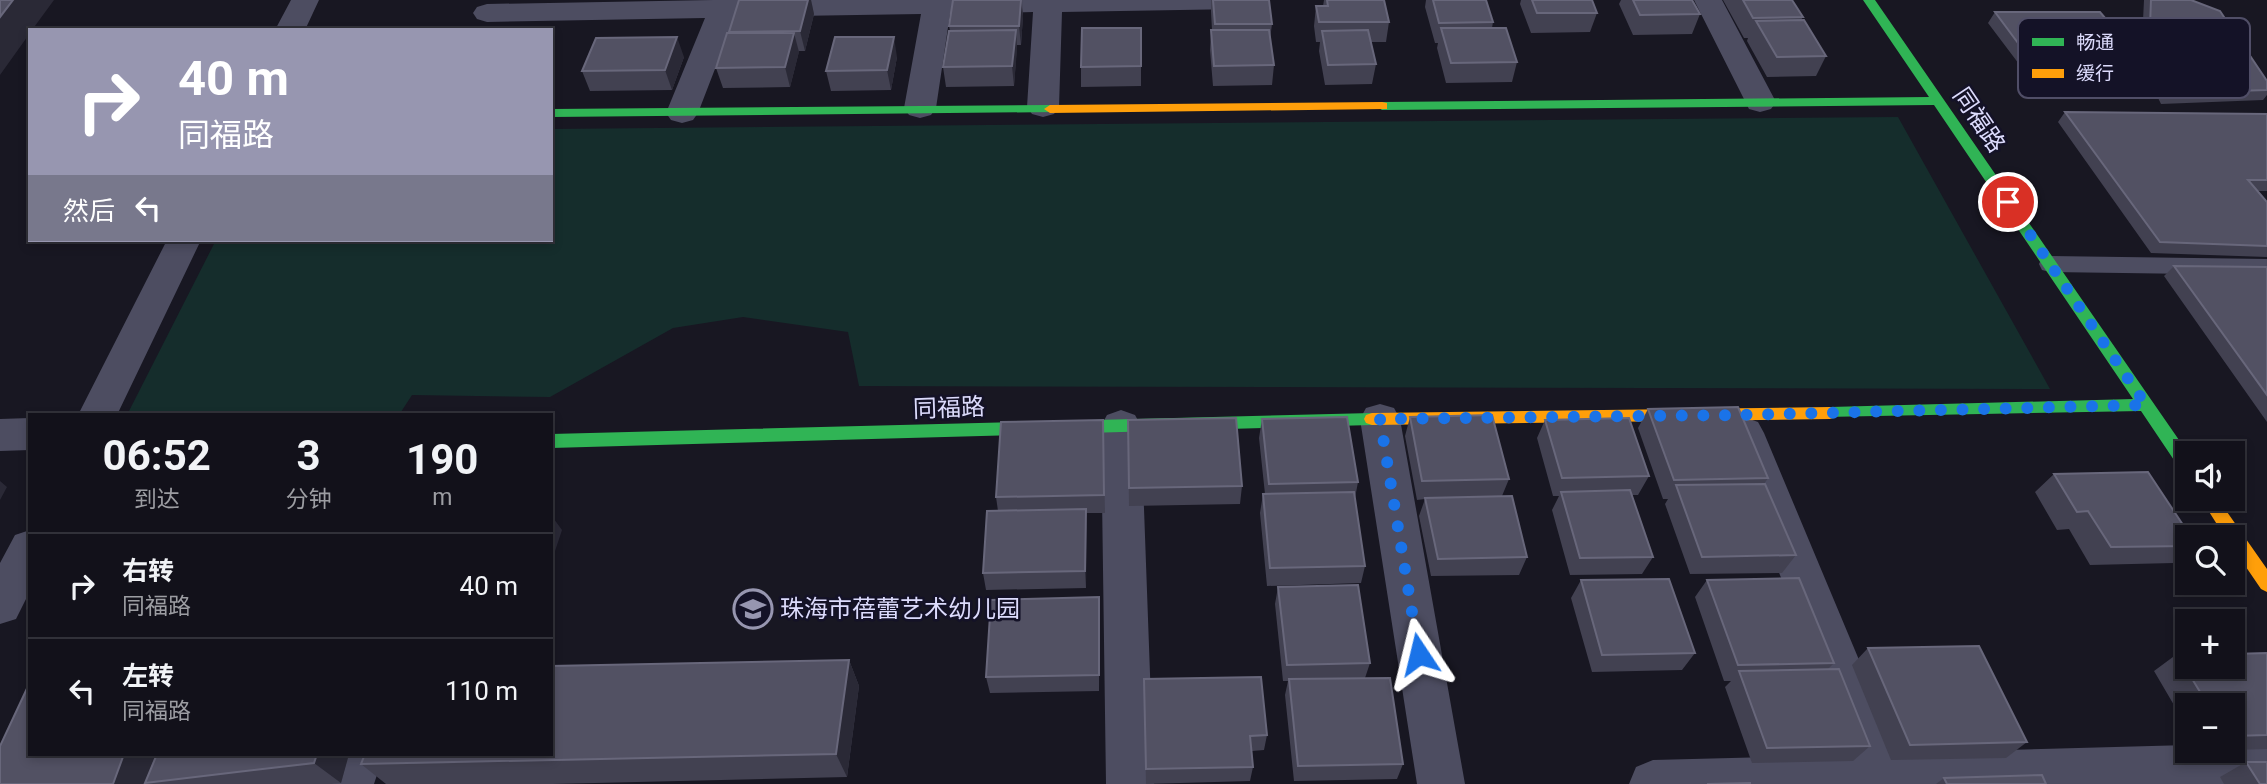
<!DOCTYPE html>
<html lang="zh">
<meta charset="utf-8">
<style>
:root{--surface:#12111a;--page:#1b1a23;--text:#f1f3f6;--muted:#9c9da2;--line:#313139}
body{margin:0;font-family:Roboto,"Noto Sans SC",sans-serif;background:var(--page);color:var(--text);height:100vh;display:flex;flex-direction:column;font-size:26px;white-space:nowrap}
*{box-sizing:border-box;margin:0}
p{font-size:23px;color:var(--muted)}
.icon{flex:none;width:38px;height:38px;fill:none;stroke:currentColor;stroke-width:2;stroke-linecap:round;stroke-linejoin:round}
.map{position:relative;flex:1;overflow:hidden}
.panel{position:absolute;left:28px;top:413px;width:525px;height:343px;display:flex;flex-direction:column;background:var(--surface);border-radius:0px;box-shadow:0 4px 10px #0003,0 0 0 2px var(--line)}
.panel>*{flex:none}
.guide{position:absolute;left:28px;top:28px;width:525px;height:214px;border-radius:0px;box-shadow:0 4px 10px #0003,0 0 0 2px var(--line);background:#9796b0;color:#fff;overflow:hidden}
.tools{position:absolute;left:2175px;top:441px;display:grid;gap:14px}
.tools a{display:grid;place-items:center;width:70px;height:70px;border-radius:0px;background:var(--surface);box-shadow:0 4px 10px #0003,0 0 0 2px var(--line);font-size:35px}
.pin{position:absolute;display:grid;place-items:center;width:60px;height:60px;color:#fff;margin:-30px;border:4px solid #fff;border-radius:50%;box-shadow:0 2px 7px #0007}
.me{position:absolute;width:77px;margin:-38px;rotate:350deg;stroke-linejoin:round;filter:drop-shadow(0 0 5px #0008)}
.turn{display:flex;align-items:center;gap:24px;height:147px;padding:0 35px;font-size:32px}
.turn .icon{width:91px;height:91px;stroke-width:2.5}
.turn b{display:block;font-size:49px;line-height:60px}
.then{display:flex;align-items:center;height:66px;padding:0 35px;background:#0003;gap:14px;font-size:26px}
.eta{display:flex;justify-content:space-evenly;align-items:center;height:119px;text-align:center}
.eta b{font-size:42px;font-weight:700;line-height:49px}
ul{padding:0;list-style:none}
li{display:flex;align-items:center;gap:21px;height:105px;padding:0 35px;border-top:2px solid var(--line)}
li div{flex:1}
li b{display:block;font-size:26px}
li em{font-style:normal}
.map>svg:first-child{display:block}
.green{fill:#152d2c}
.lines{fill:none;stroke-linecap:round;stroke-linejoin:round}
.lane{fill:#4d4d61;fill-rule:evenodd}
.street{fill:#4d4d61;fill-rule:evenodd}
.fast{fill:#30b455;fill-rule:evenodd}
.slow{fill:#ff9f0a;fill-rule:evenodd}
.wall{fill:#424151}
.shaded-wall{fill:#2a2936}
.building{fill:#525163;stroke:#68677b;stroke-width:2}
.route{stroke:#1a73e8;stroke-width:12;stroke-dasharray:0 21.6}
.labels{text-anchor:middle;stroke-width:5;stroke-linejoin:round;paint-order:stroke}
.street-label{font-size:24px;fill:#dcdbfc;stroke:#141227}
.poi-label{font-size:24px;fill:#dcdbfc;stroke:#141227;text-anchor:start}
.key{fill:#141227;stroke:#504e67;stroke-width:2}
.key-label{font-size:19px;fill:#dcdbfc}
</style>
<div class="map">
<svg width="2267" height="784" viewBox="0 0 2267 784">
<rect width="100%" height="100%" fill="#181722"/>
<path class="green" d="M1898,117L2050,389L859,386L848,332L743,317L673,328L550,397L412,395L399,415H127L216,240H551V129Z"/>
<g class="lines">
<path class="lane" d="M2050,256L2267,259V275L2050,272L2042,270L2039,264L2042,258Z"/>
<path class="street" d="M291,0H319L305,30H275Z
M713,0H1253L1249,6L1239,9L1062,12L1059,107L1054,114L1043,117L1032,114L1027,107L1033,12L950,14L936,108L931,115L920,118L909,115L904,108L921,14L735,17L698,113L693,120L682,123L671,120L666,113L705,18L487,22L477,19L473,13L477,7L487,4Z
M1694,0H1722L1776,102L1771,109L1760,112L1749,109Z
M167,240H201L117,415H78Z
M1380,404L1394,408L1400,419L1465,784H1417L1360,419L1366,408Z
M1121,410L1135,415L1141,426L1154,784H1106L1101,426L1107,415Z
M1744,417L1758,422L1764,433L1898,753L2188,745V751H2233V744L2267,743V784H1629L1636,767L1653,760L1851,755L1724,433L1730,422Z
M30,418V450L0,451V419Z
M30,530V591L16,619L0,624V563L15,535Z
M336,754H384L374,784H326Z"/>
<path class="fast" d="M1863,0H1875L2152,401L2188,453V474L2182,472L2141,411L1824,417L1822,413L1824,409L1830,407L2133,399L1934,105L1382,110L1376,106L1382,102L1929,97Z
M1050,105L1055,106V112L551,117V109Z
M1372,413L1378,415L1380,419L1378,423L1372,425L551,448V434Z"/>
<path class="slow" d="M1382,102L1387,103V109L1050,113L1044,109L1050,105Z
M1830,407L1836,409L1838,413L1836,417L1830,419L1372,425L1366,423L1364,419L1366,415L1372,413Z
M2201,499H2218L2267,569V592L2261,589L2233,548V537H2225Z"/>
</g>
<path class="wall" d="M739,0H811L814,14L805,51H799L790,87L723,88L716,68L729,33V32Z
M953,0H1022L1023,16L1021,45H1017L1014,86L946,87L943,67L950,31L949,26Z
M1211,0H1269L1272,24L1270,39L1274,65L1272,85L1213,86L1210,50L1211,30H1212L1211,12Z
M1324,0H1384L1389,22L1386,42H1371L1376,64L1372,84L1325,85L1319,51L1320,42H1316L1314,26L1316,6H1323Z
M1426,0H1486L1493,22L1492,28L1517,62L1512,82L1446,83L1437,48L1438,43H1435L1425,7Z
M1521,0H1592L1597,13L1590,32L1531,33L1520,4Z
M1621,0H1692L1700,14L1692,34L1633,35L1619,4Z
M1723,0H1792L1803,17L1801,20L1826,56L1816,76L1767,77L1747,41L1748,38H1744Z
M2144,0H2191L2267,81V95L2263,100L2161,104L2144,69L2137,77L2028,76L1988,23L1995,12L2141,61Z
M1141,28V86L1081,87V67Z
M684,57L672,90L590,91L582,71Z
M897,57L891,90L831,91L826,71Z
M2065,112L2267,114V191H2258L2267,202V257L2151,253L2058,122Z
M2174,266L2267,267V422L2164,276Z
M1648,409L1768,478L1764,484L1796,555L1782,573L1690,574L1665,504L1668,499H1663L1638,428Z
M1410,417L1509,479L1502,496L1527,557L1519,575L1431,576L1419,516L1425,499L1417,500L1405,436Z
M1262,419L1358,482L1355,498L1365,566L1361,583L1267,586L1260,513L1263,494H1265L1259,438Z
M1103,420L1105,513H1086V588L986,590L983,573L998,511L996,497Z
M1128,420L1242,486L1240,504L1129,506Z
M1545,420L1649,476L1638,495H1631L1653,557L1642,574L1570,575L1552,510L1559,496H1553L1537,438Z
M2054,474L2188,537V552L2174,563L2090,565L2069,529L2057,530L2035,492Z
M1581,580L1695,653L1682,670L1592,672L1571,598Z
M1707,580L1834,663L1828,669L1870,746L1853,761L1752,763L1725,687L1731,681H1724L1695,597Z
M1278,587L1370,663L1365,678L1403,764L1397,779L1294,781L1285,695L1288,681H1283L1275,604Z
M1099,597V691L990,693L986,677Z
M1868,648L2027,742L2006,758L1891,760L1852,665Z
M2267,653V749L2233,750V705H2188V729L2154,671L2177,654Z
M849,660L859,686L847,777L553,784H386L361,764Z
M1144,679L1267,735L1264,750L1252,751L1253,767L1250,781L1146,784Z
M30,754H349L341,783L331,784H0Z
M2246,762L2267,784H2224L2220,777Z
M1944,778L2046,784H1936Z"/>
<path class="shaded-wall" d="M13,0H54L32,30H30V33L0,75V17Z
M808,0H811L814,14L805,51L800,31Z
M1021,0L1023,16L1021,45L1019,26Z
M1016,30L1017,50L1014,86L1012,66Z
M794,33L799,52L790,87L785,67Z
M677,37L684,57L672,90L665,70Z
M894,37L897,57L891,90L887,70Z
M0,481L7,487L0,500Z
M1086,509L1087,527L1086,588L1085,571Z
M551,515L562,530L551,563Z
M1099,597L1100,614L1099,691Z
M849,660L859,686L847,777L836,754Z
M124,754H164L145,783L147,784H113Z
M317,754H349L341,783L314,763Z"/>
<path class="building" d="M0,0H13L0,17Z
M739,0H808L800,31L729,32Z
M953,0H1021L1019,26H949Z
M1213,0H1269L1272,24H1215Z
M1327,0H1384L1389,22H1319L1316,6H1328Z
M1433,0H1486L1493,22L1439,23Z
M1532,0H1592L1597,13H1537Z
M1633,0H1692L1700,14L1640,15Z
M1743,0H1792L1803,17L1753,18Z
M2151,0H2191L2220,11L2267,81V90L2170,93L2149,52Z
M1995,12H2100L2146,66H2035Z
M1804,20L1826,56L1777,57L1756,21Z
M1082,28H1141V66L1081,67Z
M1441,28H1506L1517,62L1451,63Z
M1016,30L1012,66L943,67L949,31Z
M1211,30H1269L1274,65L1214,66Z
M1368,30L1376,64L1328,65L1322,31Z
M727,33H794L785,67L716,68Z
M677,37L665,70L582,71L596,38Z
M835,37H894L887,70L826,71Z
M2065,112L2267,114V180H2248L2267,202V246L2160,242Z
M2174,266L2267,267V395Z
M1738,407L1768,478L1674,480L1648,409Z
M1492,415L1509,479L1422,481L1410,417Z
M1347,417L1358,482L1269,484L1262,419Z
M1236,418L1242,486L1129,488L1128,420Z
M1629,418L1649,476L1562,478L1545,420Z
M1103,420L1104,495L996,497L1001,422Z
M2148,472L2191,537H2188V546L2111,547L2088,511L2077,512L2054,474Z
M1765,484L1796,555L1702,557L1676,485Z
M1630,490L1653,557L1580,558L1561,492Z
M1354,492L1365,566L1270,568L1263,494Z
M1512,496L1527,557L1438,559L1425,498Z
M1086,509L1085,571L983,573L987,511Z
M1799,578L1834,663L1738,665L1707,580Z
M1669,579L1695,653L1602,655L1581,580Z
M1358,585L1370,663L1287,665L1278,587Z
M1099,597V675L986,677L991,600Z
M1979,646L2027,742L1910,745L1868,648Z
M2267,653V735L2233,736V705H2208L2177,654H2188V667H2233V654Z
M849,660L836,754L361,764L365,754H551V666Z
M1839,669L1870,746L1767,748L1739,671Z
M1261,677L1267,735L1250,736L1253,767L1146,769L1144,679Z
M1390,678L1403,764L1298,766L1289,679Z
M30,682V754H124L113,784H0V746Z
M157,754H317L314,763L145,783Z
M2246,762H2267V784H2260Z
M2042,775L2046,784H1947L1944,778Z
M1750,783V784H1707Z"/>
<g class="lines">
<path class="route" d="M1419,654L1380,419L1737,415L2146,405L2008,202"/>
</g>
<defs>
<g id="school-ring" transform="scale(2.0125)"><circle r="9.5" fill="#141227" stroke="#9796b0" stroke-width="1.5"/><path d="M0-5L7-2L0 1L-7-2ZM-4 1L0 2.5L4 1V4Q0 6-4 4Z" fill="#9796b0"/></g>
</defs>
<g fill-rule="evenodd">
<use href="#school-ring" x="753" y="609"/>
</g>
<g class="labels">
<g class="street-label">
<text transform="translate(1979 120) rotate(56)" y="8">同福路</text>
<text transform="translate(949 408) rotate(-2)" y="8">同福路</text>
</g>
<g class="poi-label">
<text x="780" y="617">珠海市蓓蕾艺术幼儿园</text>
</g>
</g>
<rect x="2018" y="18" width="232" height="80" rx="10" class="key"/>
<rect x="2032" y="38" width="32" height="8" fill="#30b455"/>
<rect x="2032" y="69" width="32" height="9" fill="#ff9f0a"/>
<g class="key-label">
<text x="2076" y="49">畅通</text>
<text x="2076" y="80">缓行</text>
</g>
</svg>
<div class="tools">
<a><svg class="icon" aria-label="sound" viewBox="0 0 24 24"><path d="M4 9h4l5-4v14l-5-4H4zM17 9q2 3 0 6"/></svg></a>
<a><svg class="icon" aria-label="search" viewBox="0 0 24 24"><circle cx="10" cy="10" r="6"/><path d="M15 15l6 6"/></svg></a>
<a>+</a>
<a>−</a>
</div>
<div class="pin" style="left:2008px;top:202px;background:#d93025"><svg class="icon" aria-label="arrive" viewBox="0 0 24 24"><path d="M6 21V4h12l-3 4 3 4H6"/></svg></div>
<svg class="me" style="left:1419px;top:654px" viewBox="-20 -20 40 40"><path d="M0-17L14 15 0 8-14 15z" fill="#1a73e8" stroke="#fff" stroke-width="4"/></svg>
<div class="guide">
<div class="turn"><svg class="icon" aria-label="right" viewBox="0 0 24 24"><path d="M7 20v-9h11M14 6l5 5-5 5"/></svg><div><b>40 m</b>同福路</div></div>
<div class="then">然后<svg class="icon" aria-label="left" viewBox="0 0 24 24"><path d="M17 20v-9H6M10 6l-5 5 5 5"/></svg></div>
</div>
<section class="panel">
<div class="eta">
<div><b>06:52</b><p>到达</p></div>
<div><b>3</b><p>分钟</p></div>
<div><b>190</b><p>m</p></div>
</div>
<ul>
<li><svg class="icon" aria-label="right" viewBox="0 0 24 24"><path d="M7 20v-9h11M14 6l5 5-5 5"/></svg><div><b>右转</b><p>同福路</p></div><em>40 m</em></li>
<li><svg class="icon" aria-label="left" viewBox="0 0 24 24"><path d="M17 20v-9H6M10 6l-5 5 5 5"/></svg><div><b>左转</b><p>同福路</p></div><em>110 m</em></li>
</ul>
</section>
</div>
